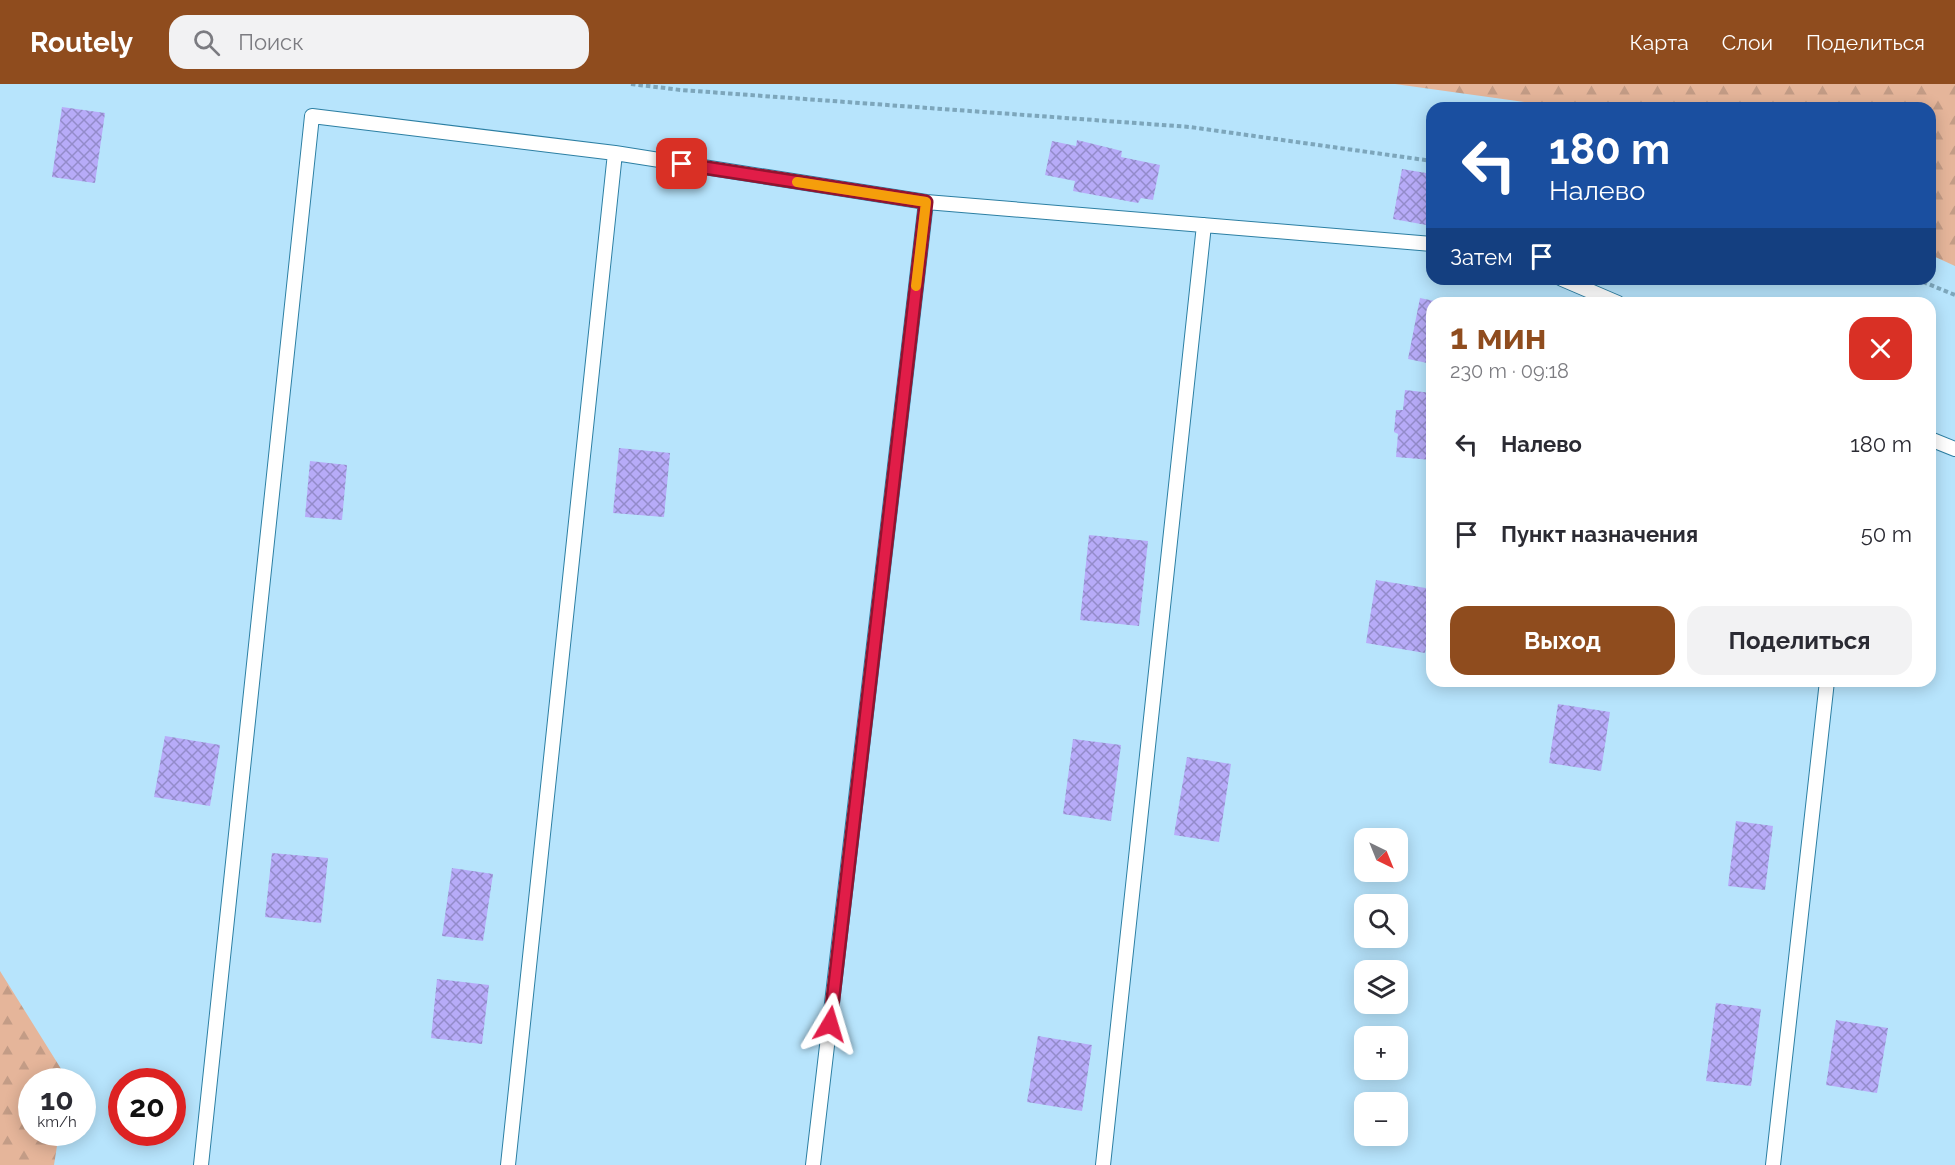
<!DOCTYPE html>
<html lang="ru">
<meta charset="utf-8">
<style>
:root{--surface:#fff;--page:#f2f2f3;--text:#2b2b33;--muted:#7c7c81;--accent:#8f4c1e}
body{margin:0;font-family:Raleway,sans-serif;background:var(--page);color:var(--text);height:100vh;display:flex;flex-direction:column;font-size:22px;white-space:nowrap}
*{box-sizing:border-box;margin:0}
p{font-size:20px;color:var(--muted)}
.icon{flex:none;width:33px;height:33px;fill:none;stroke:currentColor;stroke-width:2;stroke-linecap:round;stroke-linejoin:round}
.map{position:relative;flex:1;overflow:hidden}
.sheet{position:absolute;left:1426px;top:213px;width:510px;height:390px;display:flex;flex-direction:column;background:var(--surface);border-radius:18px;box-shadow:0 3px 15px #0003}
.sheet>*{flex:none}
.hud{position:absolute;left:1426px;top:18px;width:510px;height:183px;border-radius:18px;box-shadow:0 3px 15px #0003;background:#1a4fa0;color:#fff;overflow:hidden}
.needle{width:39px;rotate:137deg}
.controls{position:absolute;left:1354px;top:744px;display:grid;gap:12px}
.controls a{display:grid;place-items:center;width:54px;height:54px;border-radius:12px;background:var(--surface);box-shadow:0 3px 15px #0003;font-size:30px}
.speed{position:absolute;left:18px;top:984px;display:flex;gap:12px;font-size:30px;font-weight:700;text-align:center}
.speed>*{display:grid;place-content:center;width:78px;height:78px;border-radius:50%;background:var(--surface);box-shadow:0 3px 15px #0003;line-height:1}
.speed small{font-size:15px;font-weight:400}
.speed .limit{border:9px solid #d22;background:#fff;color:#111}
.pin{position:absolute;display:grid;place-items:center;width:51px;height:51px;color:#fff;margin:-26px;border-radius:12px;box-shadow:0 3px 9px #0006}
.me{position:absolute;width:66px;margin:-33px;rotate:7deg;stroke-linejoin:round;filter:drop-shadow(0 0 4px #0008)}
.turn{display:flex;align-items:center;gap:21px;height:126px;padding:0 24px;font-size:27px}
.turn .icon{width:78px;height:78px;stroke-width:2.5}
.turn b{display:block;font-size:42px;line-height:51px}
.then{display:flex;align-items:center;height:57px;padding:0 24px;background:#0003;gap:12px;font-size:22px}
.round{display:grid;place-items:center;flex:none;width:63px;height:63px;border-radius:18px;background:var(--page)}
.overview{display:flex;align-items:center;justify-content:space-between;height:102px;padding:0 24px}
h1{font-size:36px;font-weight:700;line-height:45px;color:var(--accent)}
.button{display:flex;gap:12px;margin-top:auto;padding:12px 24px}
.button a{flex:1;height:69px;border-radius:18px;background:var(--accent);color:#fff;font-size:24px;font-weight:700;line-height:69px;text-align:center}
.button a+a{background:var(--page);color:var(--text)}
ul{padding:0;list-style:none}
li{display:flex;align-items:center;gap:18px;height:90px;padding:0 24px}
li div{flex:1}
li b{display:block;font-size:22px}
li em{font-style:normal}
header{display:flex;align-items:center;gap:36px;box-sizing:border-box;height:84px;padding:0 30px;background:var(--accent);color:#fff}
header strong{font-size:28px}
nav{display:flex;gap:33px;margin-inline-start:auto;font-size:21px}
.search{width:420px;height:54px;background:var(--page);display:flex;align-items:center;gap:15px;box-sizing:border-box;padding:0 21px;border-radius:18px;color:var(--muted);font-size:22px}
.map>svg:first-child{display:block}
.forest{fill:url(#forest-firs)}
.building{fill:url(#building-cross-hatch)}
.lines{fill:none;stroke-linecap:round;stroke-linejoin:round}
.lane-casing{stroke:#2c7fa3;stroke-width:16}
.path{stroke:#7da6bb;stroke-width:4;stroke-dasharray:4.5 3;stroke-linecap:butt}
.lane{stroke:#fff;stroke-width:14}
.route-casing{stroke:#92132f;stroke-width:15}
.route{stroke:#e11d48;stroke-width:10}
.slow{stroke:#f59e0b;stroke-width:10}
</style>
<header>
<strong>Routely</strong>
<div class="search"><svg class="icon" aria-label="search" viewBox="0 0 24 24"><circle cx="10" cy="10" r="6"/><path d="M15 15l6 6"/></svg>Поиск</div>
<nav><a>Карта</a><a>Слои</a><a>Поделиться</a></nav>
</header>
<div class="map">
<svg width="1955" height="1081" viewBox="0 0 1955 1081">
<defs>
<pattern id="forest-firs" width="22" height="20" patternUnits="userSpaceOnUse" patternTransform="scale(1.5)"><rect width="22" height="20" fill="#e5b59a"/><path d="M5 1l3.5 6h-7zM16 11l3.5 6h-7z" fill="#c39c86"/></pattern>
<pattern id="building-cross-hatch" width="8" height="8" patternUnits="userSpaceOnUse" patternTransform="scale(1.5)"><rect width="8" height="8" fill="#b7abf8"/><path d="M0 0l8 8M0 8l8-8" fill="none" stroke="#938bca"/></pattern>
</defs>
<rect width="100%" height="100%" fill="#b7e4fc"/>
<path class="forest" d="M1395,0H1955V182L1931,171L1930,24H1568Z
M0,887L68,996L32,998V1048L59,1049L54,1081H0Z"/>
<path class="building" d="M62,23L105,29L95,99L52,93Z
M1077,56L1122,67L1121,73L1160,81L1153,116L1141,114L1138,119L1073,107L1075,97L1045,91L1052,57L1076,62Z
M1402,85L1432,90V142L1393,135Z
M1420,214L1439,218L1432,219V280L1408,275Z
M1405,306L1432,309V376L1396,373L1398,350L1394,348L1396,326H1403Z
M619,364L670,369L664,433L613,429Z
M310,377L347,381L342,436L305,433Z
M1089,451L1148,457L1139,542L1080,536Z
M1376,496L1432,505V524L1425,569L1366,559Z
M1558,620L1610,628L1601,687L1549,679Z
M165,652L220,661L210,722L154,713Z
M1073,655L1121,661L1111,737L1063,730Z
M1187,673L1231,680L1219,758L1174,751Z
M1736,737L1773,742L1765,806L1728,802Z
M272,769L328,774L321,839L265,833Z
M452,784L493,790L483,857L442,852Z
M437,895L489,901L482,960L431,954Z
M1716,919L1761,925L1751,1002L1706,997Z
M1836,936L1888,944L1877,1009L1826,1001Z
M1038,952L1092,961L1082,1027L1027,1018Z"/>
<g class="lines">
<g class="lane-casing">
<path id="lane" d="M1562,195L1618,219
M1930,355L1955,365
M201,1081L312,32L615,69L926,118L1432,160
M508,1081L615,69
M813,1081L926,118
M1103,1081L1204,141
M1773,1081L1827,597"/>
</g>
<path class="path" d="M631,0L681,6L1190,43L1432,77
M1916,195L1955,211"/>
<use href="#lane" class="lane"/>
</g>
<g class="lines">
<g class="route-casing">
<path id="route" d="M682,80L926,118L830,940"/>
</g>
<use href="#route" class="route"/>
<path class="slow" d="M797,98L926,118L916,202"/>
</g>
</svg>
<div class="controls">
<a><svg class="needle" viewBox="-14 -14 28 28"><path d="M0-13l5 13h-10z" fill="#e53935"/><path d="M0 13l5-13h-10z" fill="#7c7c81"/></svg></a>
<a><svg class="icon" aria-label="search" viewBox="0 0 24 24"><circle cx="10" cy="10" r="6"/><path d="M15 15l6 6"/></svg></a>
<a><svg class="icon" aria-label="layers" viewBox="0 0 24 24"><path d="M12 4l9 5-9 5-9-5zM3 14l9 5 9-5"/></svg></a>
<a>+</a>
<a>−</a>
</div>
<div class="speed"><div>10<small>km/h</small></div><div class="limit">20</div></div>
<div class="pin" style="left:682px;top:80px;background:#d93025"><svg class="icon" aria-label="arrive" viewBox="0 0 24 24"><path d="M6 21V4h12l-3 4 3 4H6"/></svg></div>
<svg class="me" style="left:830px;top:940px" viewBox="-20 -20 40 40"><path d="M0-17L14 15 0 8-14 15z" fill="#e11d48" stroke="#fff" stroke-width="4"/></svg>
<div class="hud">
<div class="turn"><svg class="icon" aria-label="left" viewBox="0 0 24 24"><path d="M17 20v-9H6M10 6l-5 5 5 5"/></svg><div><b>180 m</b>Налево</div></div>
<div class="then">Затем<svg class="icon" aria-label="arrive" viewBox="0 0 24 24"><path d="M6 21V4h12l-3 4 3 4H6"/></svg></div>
</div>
<section class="sheet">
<div class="overview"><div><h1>1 мин</h1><p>230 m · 09:18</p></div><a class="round" style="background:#d93025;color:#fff"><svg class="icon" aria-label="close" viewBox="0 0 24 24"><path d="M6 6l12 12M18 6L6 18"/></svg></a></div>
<ul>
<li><svg class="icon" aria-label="left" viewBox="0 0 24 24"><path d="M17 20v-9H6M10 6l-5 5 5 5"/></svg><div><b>Налево</b></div><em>180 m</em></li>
<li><svg class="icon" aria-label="arrive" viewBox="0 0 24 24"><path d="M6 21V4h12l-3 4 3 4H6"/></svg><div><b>Пункт назначения</b></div><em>50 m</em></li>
</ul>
<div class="button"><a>Выход</a><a>Поделиться</a></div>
</section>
</div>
